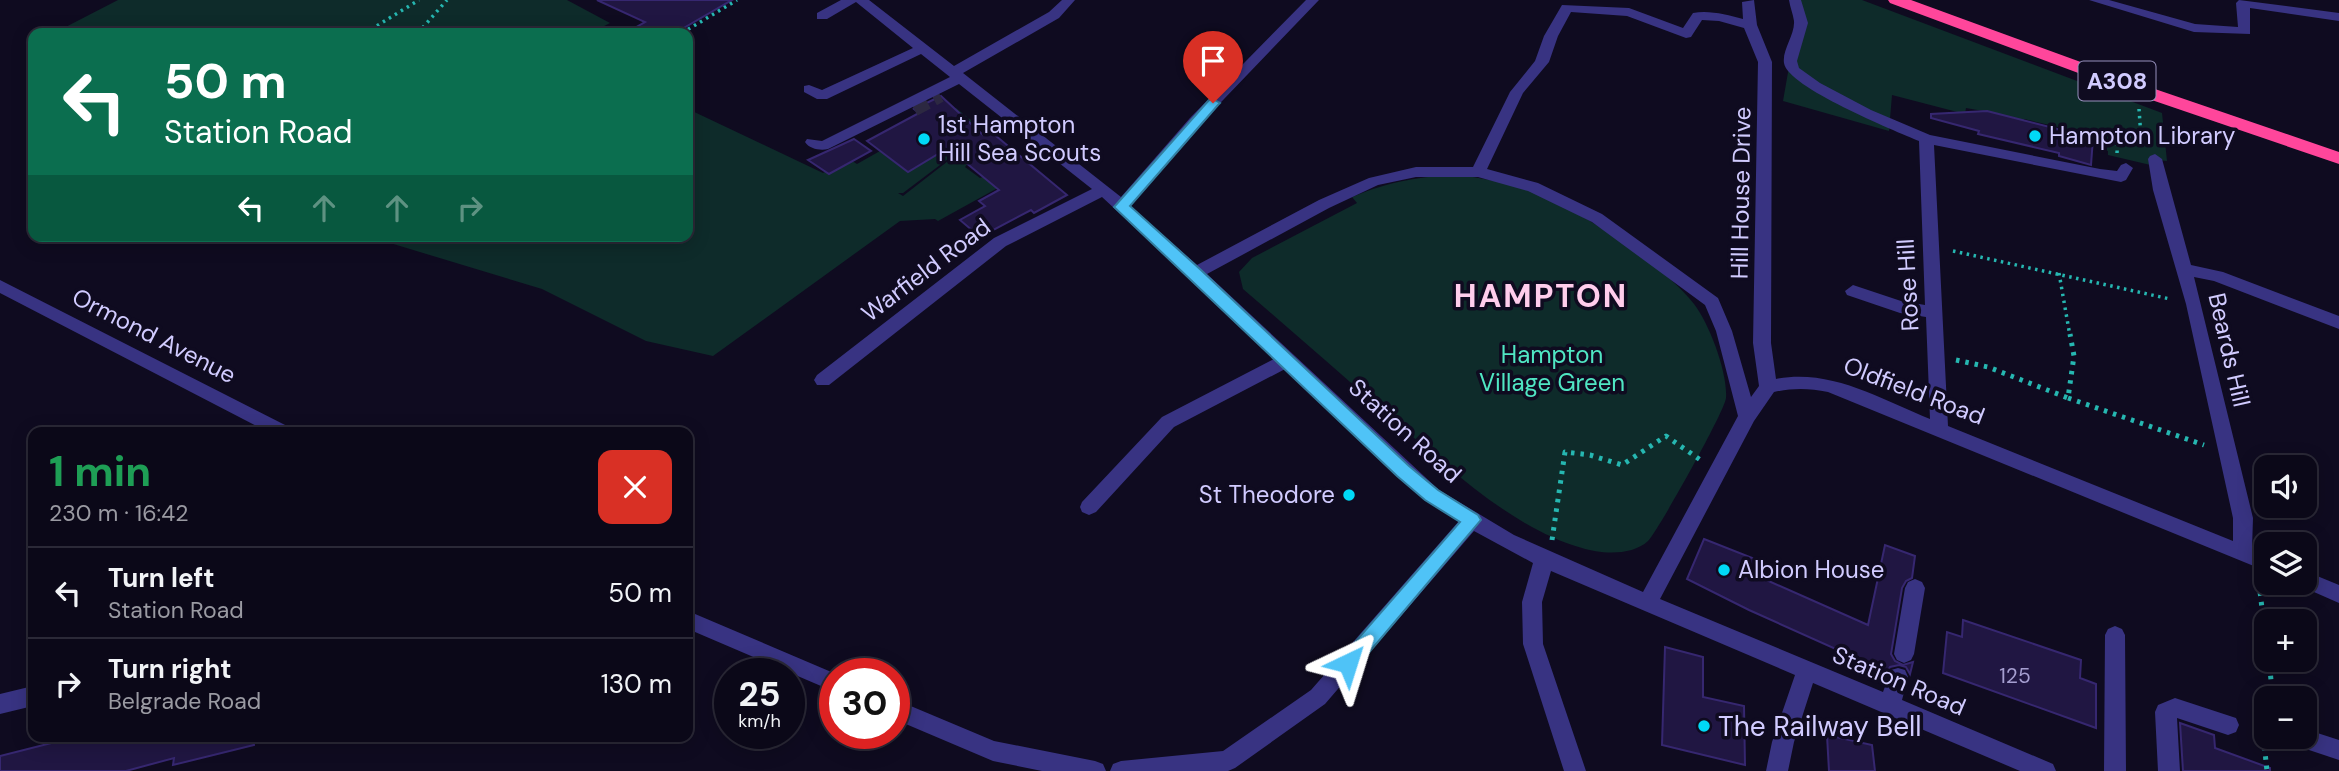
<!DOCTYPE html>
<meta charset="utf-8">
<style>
:root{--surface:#0b0818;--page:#191625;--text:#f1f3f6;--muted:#9a9aa2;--line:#2b2937}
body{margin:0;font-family:"DM Sans",sans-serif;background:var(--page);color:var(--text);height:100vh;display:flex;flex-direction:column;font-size:26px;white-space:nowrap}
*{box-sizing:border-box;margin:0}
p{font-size:23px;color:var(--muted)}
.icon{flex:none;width:38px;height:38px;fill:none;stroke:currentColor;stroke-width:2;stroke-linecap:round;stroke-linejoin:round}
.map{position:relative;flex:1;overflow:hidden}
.details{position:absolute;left:28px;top:427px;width:665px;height:315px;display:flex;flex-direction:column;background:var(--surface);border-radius:14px;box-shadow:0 4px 18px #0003,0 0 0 2px var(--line)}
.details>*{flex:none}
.hud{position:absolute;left:28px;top:28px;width:665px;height:214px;border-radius:14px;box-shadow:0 4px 18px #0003,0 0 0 2px var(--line);background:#0b6e4f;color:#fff;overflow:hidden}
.fabs{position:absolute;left:2254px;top:455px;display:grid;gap:14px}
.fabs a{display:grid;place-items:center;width:63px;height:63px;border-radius:14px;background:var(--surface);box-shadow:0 4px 18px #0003,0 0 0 2px var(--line);font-size:35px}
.speed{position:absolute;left:714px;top:658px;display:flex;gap:14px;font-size:35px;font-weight:700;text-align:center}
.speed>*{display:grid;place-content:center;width:91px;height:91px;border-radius:50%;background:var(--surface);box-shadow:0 4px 18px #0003,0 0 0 2px var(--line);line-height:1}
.speed small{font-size:18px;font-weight:400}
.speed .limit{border:10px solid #d22;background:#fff;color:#111}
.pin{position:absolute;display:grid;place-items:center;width:60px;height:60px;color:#fff;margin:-72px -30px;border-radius:50% 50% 50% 0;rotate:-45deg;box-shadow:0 0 7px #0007}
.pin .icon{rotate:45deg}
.me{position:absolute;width:77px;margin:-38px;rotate:41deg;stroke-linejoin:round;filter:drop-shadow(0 0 5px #0008)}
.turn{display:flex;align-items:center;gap:24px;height:147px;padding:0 21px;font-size:32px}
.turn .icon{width:91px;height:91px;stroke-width:2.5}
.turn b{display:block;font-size:49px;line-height:60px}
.lanes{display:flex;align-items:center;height:66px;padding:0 21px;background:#0003;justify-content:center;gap:35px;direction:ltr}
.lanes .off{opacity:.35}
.round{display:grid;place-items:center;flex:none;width:74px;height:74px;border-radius:14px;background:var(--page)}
.summary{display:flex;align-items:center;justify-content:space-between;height:119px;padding:0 21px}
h1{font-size:42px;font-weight:700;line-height:52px;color:#1e9e55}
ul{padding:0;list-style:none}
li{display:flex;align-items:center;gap:21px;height:91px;padding:0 21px;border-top:2px solid var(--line)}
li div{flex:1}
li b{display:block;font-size:26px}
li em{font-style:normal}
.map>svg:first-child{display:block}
.green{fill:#0e2b2a}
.building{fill:#201642;stroke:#362770;stroke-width:2}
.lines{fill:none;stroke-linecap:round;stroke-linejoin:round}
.minor-tunnel{stroke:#2c2841;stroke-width:15;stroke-dasharray:15 7;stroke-linecap:butt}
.path-far1{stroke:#26b7b1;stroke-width:3.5;stroke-dasharray:2.5 4.5;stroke-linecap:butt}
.path{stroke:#26b7b1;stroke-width:5;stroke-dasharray:3.5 6;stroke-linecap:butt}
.minor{fill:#383382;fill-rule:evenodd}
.highway{fill:#ff469b;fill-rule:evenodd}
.route{fill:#4fc3f7;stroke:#337fa1;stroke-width:2}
.poi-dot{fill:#00d9f6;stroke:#0f0b20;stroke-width:2.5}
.labels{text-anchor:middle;stroke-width:7;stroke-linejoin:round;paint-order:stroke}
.number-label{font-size:21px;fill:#a59ed0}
.shield{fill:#0f0b20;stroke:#9791bc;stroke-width:2}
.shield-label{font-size:23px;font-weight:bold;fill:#d1cbff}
.poi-label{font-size:24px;fill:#d1cbff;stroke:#0f0b20;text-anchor:start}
.street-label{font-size:24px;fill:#d1cbff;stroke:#0f0b20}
.park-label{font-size:24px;fill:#50e6c3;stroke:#0f0b20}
.near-poi-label{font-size:28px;fill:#d1cbff;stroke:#0f0b20;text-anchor:start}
.district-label{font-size:32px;font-weight:bold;letter-spacing:2px;fill:#ffcdec;stroke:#0f0b20}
</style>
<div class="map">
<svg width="2339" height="771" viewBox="0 0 2339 771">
<rect width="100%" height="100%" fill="#0f0b20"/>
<path class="green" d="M118,0H567L610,23L591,33H54Z
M1795,0H1862L2162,113L2167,161L2156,160L2159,167L2108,155V151L2093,146V138L2062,130L2057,141L2058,127L2024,119L2023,123L2000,114L1966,108L1965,114L1892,95L1889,131L1783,101L1790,61L1801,24Z
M956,108L981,128L948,159L903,193H898L903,196L957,154L969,162L965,167L980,178L1001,169L1014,179L938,221L935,219L900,221L713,356L646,341L542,289L367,236H688V109L823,173L849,159L857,164Z
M1462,175C1485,179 1508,183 1529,190C1575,207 1664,265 1694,304C1709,323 1728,373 1726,398C1725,411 1658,531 1648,541C1632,556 1601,554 1582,548C1511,528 1446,465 1391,418C1342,375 1293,332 1243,289L1239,272L1252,258L1357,203L1352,197C1391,181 1420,176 1462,175Z"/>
<path class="building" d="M597,0H732L675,33H626L645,22Z
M941,96L983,135L990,131L1067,195L1034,213L1031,210L980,237L960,220L985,206L979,201L999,190L948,148L908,172L867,141L919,113L914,109Z
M1987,111L2093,138L2091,165L2059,156V153L1978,134L1979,131L1931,118V114Z
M854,139L871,151L829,174L808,160Z
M1704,539L1760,561L1755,575L1868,625L1885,545L1915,556L1912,578L1906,581L1902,588L1891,654L1895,661L1903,665L1913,662L1910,674L1906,667L1899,665L1890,667L1887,672L1749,610L1687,579Z
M1963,620L2081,660L2080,678L2096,684V728L1943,673L1947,632L1962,637Z
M1665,647L1703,657V697L1744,706L1745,765L1662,745Z
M2180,723L2214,735L2215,748L2270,768V771H2183Z
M1827,735L1872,745L1875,771H1829Z
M75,737H253L254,745L173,765L174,758L126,771H0V756Z"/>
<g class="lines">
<path class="minor-tunnel" d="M914,109L940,95"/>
<path class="path-far1" d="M365,33L419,0
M418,33L447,0
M682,33L737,0
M2139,109L2141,137L2146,144
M2117,153L2118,135L2141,137
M1953,251L2170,299
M2059,273L2070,336"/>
<path class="path" d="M1956,360L1988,367L2068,398L2074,356L2070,334
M2068,398L2204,445
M1552,540L1565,452L1590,455L1622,465L1666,436L1702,461
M2259,583L2266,642
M2268,698L2271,680L2269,660
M2266,709L2263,733L2267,771"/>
<path class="minor" d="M841,0H869L954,66L1049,12L1062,0H1075L1059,18L963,73L1121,197L1190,118L1306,0H1319L1200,124L1130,206L1197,265L1319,200L1369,178L1416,167H1473L1510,92L1535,61L1544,36L1562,5L1629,8L1683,28L1693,13C1710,10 1727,15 1743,19L1742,2L1754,0L1757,25L1772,62L1771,343L1776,379C1830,368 1881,399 1930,419L1926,317L1900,313L1847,295L1845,291L1853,285L1901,301L1925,305L1919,141C1895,131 1787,87 1784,63C1782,50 1795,35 1794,21C1793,14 1790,7 1789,0H1801L1808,23L1797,61L1799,68L1820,83L1871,110L1930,135L2100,169L2117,171L2121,165L2126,163L2133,168L2126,180L2121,182L1934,145L1948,426L2233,541V518L2186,304L2153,190L2148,159L2150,156L2155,154L2162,159L2191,265L2223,272L2339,316V329L2214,281L2194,277L2253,518L2252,549L2266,554V571L1828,392C1809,388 1792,388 1774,392L1754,421L1660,599L1883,692L1891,670L1898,668L1905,670L1908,677L1902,700L2053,764L2056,771H2020L1813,683L1794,742L1788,771H1766L1772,742L1795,675L1551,571L1542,602L1543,644L1586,771H1564L1523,644L1522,602L1533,563L1474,531L1325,704L1235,768L1228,771H1110L1113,764L1121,761L1223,751L1311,690L1459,521L1425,500L1287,368L1174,427L1096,512L1089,515L1082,512L1080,507L1082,502L1162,417L1276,358L1102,197L1006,246L829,385H817L814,380L817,375L994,238L1092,189L959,84L828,149C821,151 809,149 805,142L807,139L822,141L950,77L921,54L827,99H817L804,92V86L809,85L822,90L913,48L856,2L827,19H817V13ZM1571,12L1627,16L1686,38L1691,37L1702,20L1719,21L1744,28L1758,62L1753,343L1759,386L1751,397L1732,331L1718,298L1602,214L1538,183L1487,169L1523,93L1549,62L1558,36ZM1416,177H1478L1528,191L1592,222L1705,305L1716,331L1738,416L1643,592L1514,535L1439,490L1207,274L1329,208L1378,185Z
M2089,0H2109L2195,24L2238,27L2236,3L2239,0L2339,13V21L2250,8V34L2194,32Z
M0,280L289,427L292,432H268L0,293Z
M2305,571L2339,585V603L2298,585L2297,583H2305Z
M1915,579L1922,582L1925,588L1914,654L1911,660L1904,663L1897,660L1894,654L1905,588L1908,582Z
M688,611L836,674L835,692L688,629Z
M2115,626L2122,629L2125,635L2126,771H2104L2105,635L2108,629Z
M33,686V706L0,714V694Z
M2175,698L2236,718L2239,725L2236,732L2228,735L2177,718L2180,771H2158L2155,712L2158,705Z
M894,699L994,741L1095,761L1103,764L1106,771H1042L993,761L894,719Z
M2305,729L2339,740V760L2297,746L2295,737H2305Z"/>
<path class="highway" d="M1888,0H1911L2152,88L2339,152V164L2140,96L1890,3Z"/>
</g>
<path class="route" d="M1213,99L1220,103L1218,105L1130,206L1201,270L1409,466L1438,490L1478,515L1481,520L1355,669L1348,671L1342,669L1339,663L1342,657L1460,522L1425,500L1397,476L1114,207L1209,100Z"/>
<g class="poi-dot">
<circle cx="2035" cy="136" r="7"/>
<circle cx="924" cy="139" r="7"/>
<circle cx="1349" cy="495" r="7"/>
<circle cx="1724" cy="570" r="7"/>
<circle cx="1704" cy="726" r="7"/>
</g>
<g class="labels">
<g class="number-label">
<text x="2015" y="683">125</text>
</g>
<rect class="shield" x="2078.5" y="61.5" width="77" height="39" rx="5"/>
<g class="shield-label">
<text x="2117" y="89">A308</text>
</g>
<g class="poi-label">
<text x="938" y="133">1st Hampton<tspan x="938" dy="28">Hill Sea Scouts</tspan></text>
<text x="2049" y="144">Hampton Library</text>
<text x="1335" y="503" text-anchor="end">St Theodore</text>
<text x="1738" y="578">Albion House</text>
</g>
<g class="street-label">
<text transform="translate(1741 193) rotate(-89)" y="8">Hill House Drive</text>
<text transform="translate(926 270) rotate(-37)" y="8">Warfield Road</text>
<text transform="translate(1908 285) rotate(-93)" y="8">Rose Hill</text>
<text transform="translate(154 336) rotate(27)" y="8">Ormond Avenue</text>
<text transform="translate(2229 350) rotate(77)" y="8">Beards Hill</text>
<text transform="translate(1914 391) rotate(21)" y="8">Oldfield Road</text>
<text transform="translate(1405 431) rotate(42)" y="8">Station Road</text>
<text transform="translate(1899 681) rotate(23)" y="8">Station Road</text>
</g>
<g class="park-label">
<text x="1552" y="363">Hampton<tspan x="1552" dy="28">Village Green</tspan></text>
</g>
<g class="near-poi-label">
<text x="1718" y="736">The Railway Bell</text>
</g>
<g class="district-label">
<text x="1541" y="307">HAMPTON</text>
</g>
</g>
</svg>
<div class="fabs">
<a><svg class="icon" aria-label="sound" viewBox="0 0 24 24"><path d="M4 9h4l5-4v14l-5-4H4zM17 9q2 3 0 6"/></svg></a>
<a><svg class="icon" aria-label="layers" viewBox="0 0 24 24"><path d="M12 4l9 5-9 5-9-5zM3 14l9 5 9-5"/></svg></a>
<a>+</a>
<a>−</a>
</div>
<div class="speed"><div>25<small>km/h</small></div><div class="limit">30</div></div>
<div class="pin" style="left:1213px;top:103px;background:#d93025"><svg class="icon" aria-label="arrive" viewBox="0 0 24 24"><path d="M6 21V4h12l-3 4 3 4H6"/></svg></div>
<svg class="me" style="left:1348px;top:663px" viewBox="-20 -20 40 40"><path d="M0-17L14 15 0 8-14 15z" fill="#4fc3f7" stroke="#fff" stroke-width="4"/></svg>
<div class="hud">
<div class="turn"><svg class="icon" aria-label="left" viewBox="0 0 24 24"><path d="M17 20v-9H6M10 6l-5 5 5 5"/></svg><div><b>50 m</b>Station Road</div></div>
<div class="lanes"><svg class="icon" aria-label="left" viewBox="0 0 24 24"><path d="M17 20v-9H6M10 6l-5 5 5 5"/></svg><svg class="icon off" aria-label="ahead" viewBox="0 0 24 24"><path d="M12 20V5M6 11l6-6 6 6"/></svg><svg class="icon off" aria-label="ahead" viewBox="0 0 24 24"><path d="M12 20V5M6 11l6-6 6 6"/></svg><svg class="icon off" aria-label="right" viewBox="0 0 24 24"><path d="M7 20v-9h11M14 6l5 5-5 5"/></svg></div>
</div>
<section class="details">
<div class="summary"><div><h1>1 min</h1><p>230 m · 16:42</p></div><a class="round" style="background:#d93025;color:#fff"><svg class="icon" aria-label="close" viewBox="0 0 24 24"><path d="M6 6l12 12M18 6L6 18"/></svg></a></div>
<ul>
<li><svg class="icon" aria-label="left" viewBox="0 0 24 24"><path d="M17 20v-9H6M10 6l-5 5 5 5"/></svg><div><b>Turn left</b><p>Station Road</p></div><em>50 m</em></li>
<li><svg class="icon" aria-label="right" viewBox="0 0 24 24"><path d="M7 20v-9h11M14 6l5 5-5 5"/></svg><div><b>Turn right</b><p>Belgrade Road</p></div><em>130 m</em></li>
</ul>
</section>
</div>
